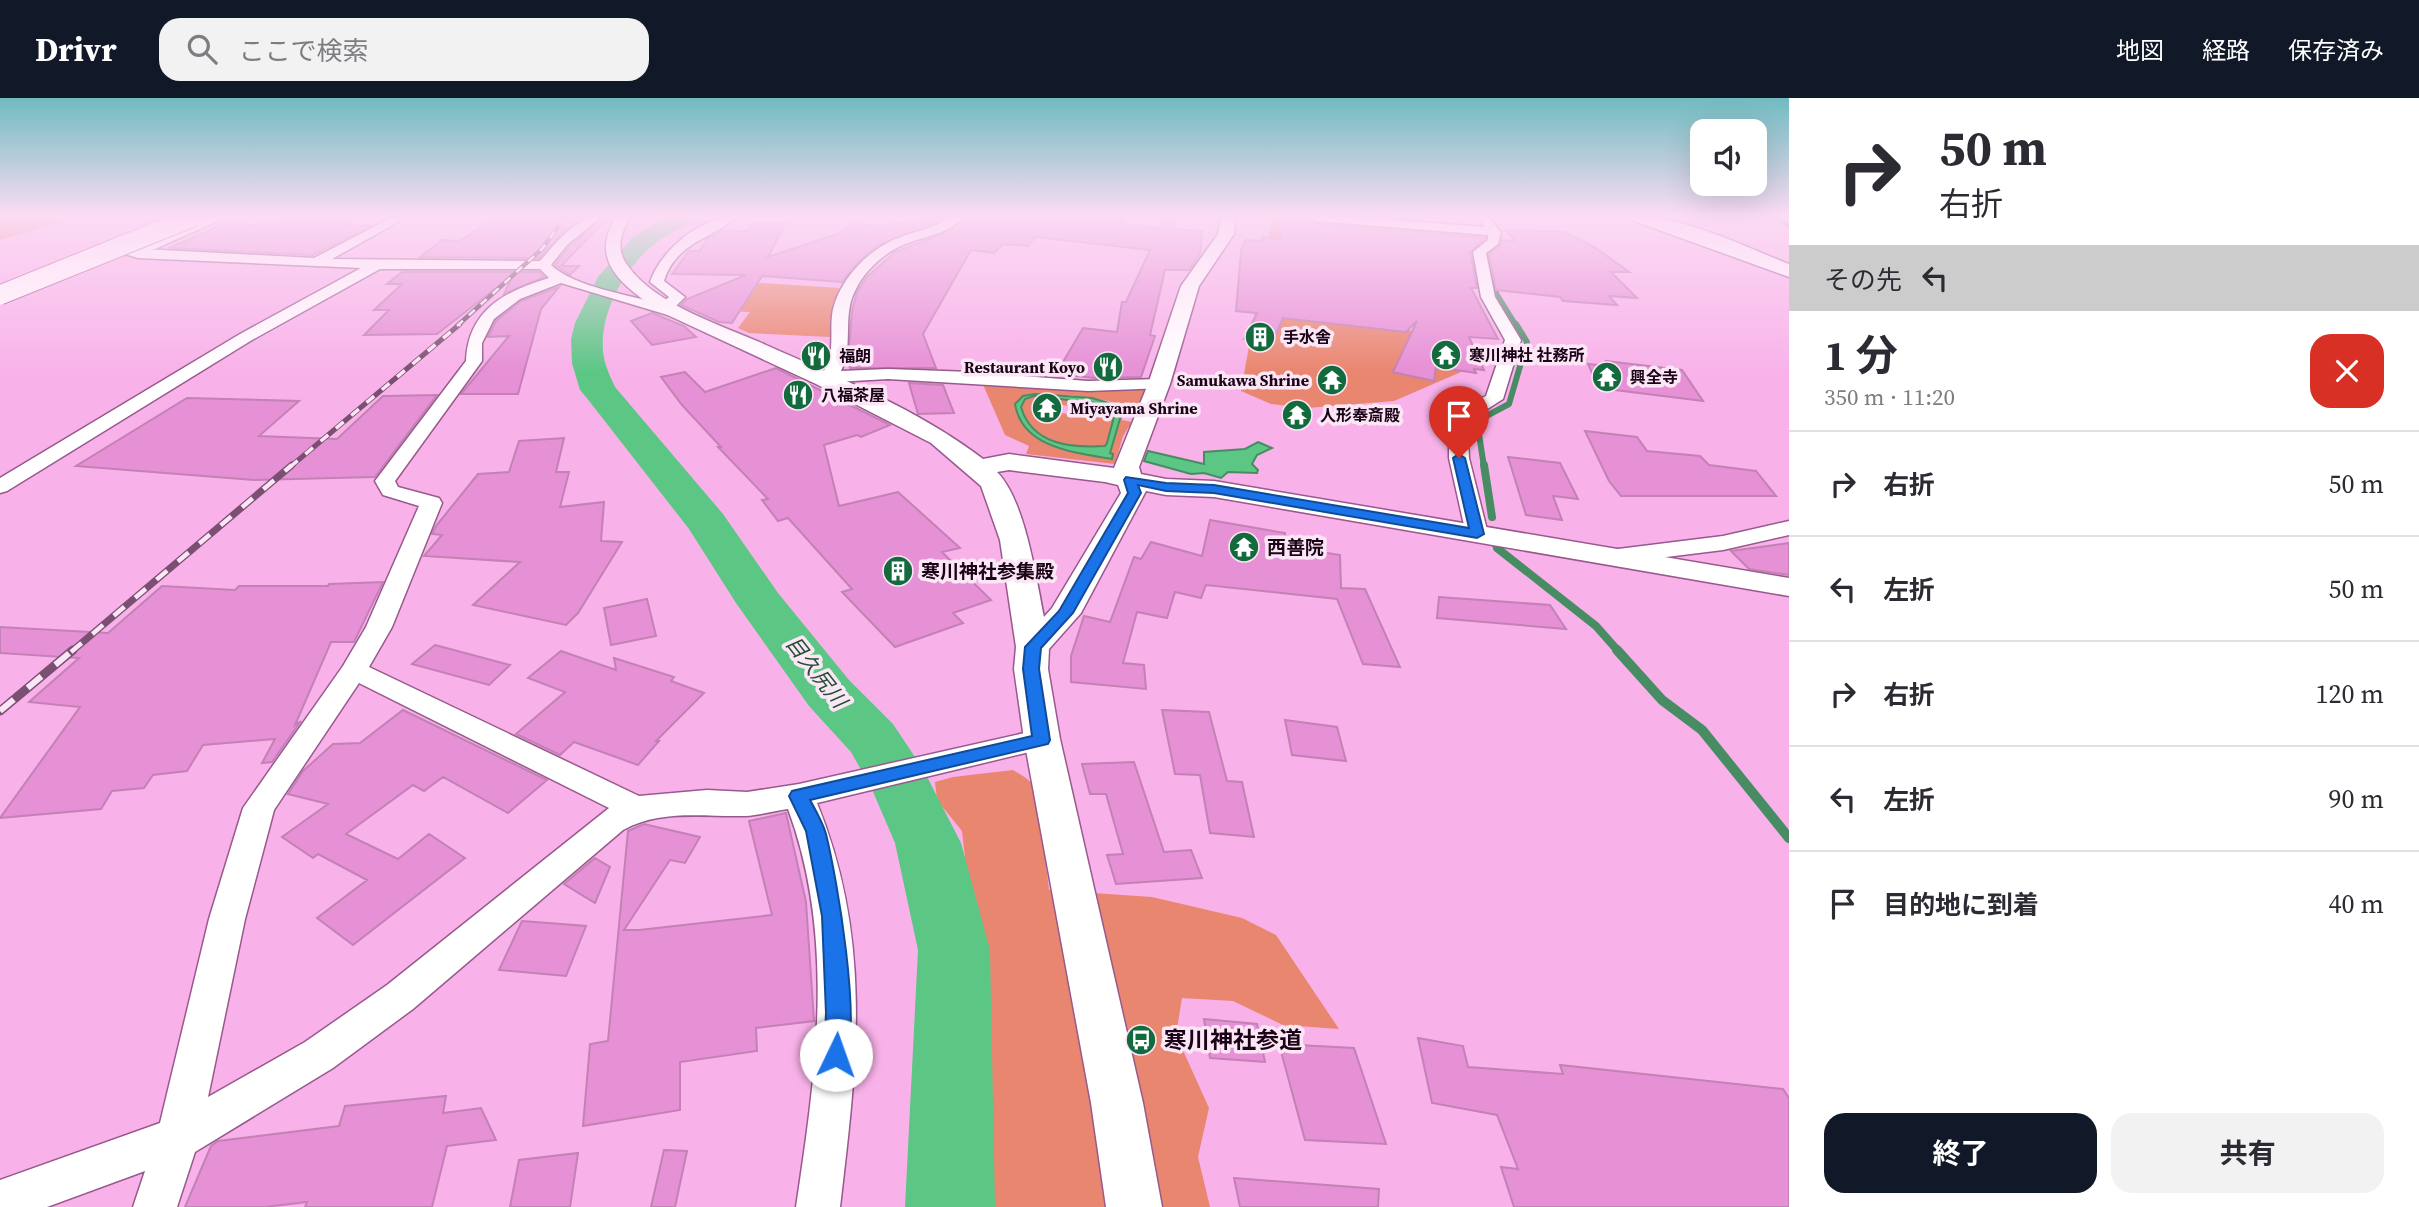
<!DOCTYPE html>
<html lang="ja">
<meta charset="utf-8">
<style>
:root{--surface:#fff;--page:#f2f2f3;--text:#2b2b33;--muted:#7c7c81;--line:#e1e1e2;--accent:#111827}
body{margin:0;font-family:"Source Serif 4","Noto Sans JP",serif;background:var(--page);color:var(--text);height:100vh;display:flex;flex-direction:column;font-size:26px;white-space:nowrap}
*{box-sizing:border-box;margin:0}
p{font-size:23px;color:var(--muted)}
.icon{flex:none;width:38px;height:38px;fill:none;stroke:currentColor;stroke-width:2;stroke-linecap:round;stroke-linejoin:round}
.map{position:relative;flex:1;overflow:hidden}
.sheet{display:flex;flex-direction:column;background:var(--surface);width:630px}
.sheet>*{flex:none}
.guide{background:#fff;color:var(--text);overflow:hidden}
.buttons{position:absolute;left:1690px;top:21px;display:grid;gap:14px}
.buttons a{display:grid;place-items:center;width:77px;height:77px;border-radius:14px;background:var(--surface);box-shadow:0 7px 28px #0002;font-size:35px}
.pin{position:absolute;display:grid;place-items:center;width:60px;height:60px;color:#fff;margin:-72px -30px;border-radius:50% 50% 50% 0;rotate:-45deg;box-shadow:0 0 7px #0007}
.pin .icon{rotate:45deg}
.me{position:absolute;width:77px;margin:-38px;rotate:3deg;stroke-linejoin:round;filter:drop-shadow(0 0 5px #0008)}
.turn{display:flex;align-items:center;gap:24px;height:147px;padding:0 35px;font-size:32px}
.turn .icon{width:91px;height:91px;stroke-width:2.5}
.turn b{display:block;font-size:49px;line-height:60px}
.then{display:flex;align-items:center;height:66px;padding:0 35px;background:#0003;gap:14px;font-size:26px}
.round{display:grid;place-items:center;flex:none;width:74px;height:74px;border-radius:21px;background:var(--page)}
.headline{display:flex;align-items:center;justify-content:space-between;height:119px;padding:0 35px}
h1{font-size:42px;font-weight:700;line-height:52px}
.button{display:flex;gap:14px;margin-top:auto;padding:14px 35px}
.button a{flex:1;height:80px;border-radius:21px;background:var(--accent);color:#fff;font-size:28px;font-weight:700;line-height:80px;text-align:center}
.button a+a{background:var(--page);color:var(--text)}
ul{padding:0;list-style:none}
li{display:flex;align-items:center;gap:21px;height:105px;padding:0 35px;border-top:2px solid var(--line)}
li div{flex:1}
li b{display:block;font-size:26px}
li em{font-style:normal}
header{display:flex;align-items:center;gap:42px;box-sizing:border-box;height:98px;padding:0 35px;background:var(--accent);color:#fff}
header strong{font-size:33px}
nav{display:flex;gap:38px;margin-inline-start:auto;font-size:24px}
.search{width:490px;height:63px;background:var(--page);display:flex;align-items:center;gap:18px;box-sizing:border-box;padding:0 24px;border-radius:21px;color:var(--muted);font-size:26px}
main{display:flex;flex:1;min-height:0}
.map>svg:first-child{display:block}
.green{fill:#e9866f;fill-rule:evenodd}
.water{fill:#5cc685;stroke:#488c64;stroke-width:2;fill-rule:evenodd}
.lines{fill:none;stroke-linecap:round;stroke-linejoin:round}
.stream-far3{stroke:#488c64;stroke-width:4.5}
.stream-far2{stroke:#488c64;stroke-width:6}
.stream-far1{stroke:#488c64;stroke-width:8}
.stream{stroke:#488c64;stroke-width:10}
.river{fill:#5cc685;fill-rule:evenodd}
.building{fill:#e690d5;stroke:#c381b6;stroke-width:2}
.minor-casing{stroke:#98598c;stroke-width:3}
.tertiary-casing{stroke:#98598c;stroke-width:3}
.primary-casing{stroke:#98598c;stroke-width:3}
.minor{fill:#fff;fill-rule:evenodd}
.tertiary{fill:#fff;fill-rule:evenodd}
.primary{fill:#fff;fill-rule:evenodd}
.rail-far3-casing{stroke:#7b4f72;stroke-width:4.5}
.rail-far2-casing{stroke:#7b4f72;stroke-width:5}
.rail-far1-casing{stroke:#7b4f72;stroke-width:7}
.rail-casing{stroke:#7b4f72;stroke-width:9}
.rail-far3{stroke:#fbe6f6;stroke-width:2.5;stroke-dasharray:8;stroke-linecap:butt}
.rail-far2{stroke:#fbe6f6;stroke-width:3.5;stroke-dasharray:10;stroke-linecap:butt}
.rail-far1{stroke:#fbe6f6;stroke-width:4.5;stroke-dasharray:14;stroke-linecap:butt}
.rail{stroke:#fbe6f6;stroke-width:6;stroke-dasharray:18;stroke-linecap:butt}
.motorway-bridge-casing{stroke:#98598c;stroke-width:21;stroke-linecap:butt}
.motorway-bridge{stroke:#fff;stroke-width:19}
.route{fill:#1a73e8;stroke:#114b97;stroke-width:2}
.labels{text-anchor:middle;stroke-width:7;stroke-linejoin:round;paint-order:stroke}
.far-poi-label{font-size:16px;font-weight:bold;fill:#1b0417;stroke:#fbe6f6;text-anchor:start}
.poi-label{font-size:19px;font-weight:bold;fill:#1b0417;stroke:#fbe6f6;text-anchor:start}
.water-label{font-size:21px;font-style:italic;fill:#234e33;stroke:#fbe6f6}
.near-poi-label{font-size:23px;font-weight:bold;fill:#1b0417;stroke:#fbe6f6;text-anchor:start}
</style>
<header>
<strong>Drivr</strong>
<div class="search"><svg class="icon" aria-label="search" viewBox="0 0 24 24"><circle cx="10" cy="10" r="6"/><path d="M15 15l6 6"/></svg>ここで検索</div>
<nav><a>地図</a><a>経路</a><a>保存済み</a></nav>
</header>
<main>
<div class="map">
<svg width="1789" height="1109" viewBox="0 0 1789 1109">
<rect width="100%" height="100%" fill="#f8b2e9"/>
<path class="green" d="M0,119H79L0,142Z
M1272,119L1490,135L1500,143L1488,166L1474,178L1454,177L1407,231C1431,241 1445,254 1461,274L1394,303L1307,310L1271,306L1241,293Z
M729,183L840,190L834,204L830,239L749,235L738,230L750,214L709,212L706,209Z
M981,282L1147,290L1136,316H1122V322L1132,324L1123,338L1115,366L1026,356L1029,348L1005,337ZM1069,297L1109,303L1119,308L1122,314L1120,320L1059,315L1062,307L1115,315L1111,307L1067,298Z
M1013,672L1026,680L1037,690L1049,792L1152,799L1242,820L1276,837L1339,931L1283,927L1233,903L1182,900L1176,937L1209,1010L1198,1059L1210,1109H986L972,821L962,733L937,702L935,684L953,679Z"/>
<path class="water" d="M1035,296L1092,300L1119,308L1122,314L1110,355L1113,356L1112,361C1076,355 1022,350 1015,306L1023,298ZM1034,298L1111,307L1115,315L1107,345L1105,348C1071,350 1032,347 1021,309L1025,301Z
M1258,344L1272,350L1257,357L1252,366L1258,372L1257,375L1228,374L1221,380L1204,375L1191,376L1144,363L1148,353L1204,366V354L1245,351Z"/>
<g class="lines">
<path class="stream-far3" d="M1774,119L1789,128
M1495,181L1497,196L1517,228"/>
<path class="stream-far2" d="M1484,369L1477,323L1509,306L1527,244L1516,226"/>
<path class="stream-far1" d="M1484,367L1492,419
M1496,446L1497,450L1596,528L1619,554"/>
<path class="stream" d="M1617,552L1662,602L1702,632L1789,740"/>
<path class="river" d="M667,119H697L693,124C679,131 664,138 651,149C623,173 600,215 603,253C604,266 610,278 615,289L723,416L778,495L849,582L893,626L923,671L961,745L990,852L995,1109H905L918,852L895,745L871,689L851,654L809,608L736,505L689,431L586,299L580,292L572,265L571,241L575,225L598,179L634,138Z"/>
</g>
<path class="building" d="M292,119H360L344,127L371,128L313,157L169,150L224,126L256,127L264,123H283Z
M586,119L565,132L539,160L420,159L442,142L459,143L495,121Z
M604,119H609L561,168H579L570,177L555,167L569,149Z
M930,119H946L877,148L857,165L842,184L762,178L732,225L719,224L681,207L687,201L746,177L672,176L689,153H700L707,141L722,133H748L752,125L785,126L768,159L837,136L852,126L889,128L897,124L914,127Z
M966,119H1128L1120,127L1160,130L1165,119H1176L1173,131L1202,133L1200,156L1189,172H1165L1150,237L1155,238L1141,279L1095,280L1056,276L1083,230L1117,234L1122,204H1126L1150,152L1035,139L1028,148L1003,146L994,155L971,152L923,236L936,270H850L848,263L852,213L857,194L867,179L895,154L947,134Z
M1281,119H1308L1316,126L1485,140L1470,154L1477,190H1471L1498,241L1469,239L1484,272L1474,271L1476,275L1436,269L1434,283L1393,274L1417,223L1406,234L1283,220L1272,245L1244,241L1257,215L1236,213L1241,153L1245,142L1262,143V139L1280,141Z
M1506,132L1565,134L1596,150L1629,174H1611L1637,200L1609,198L1617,207L1563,203L1560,199L1496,192L1489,156L1500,148L1502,142L1515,143Z
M402,174H539L544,179L504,196L513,177L437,236L364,237L389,212H374L402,186H387Z
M559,189L541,211L518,296H461L509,238L488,239L496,223L521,203Z
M652,215L684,228L696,239L652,247L631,223Z
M1606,263L1682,272L1703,303L1599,290L1588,266L1609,268Z
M776,270L890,327L861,339L857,337L824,347L839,408L898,394L960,450L942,454L991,502L953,515L963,525L895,549L842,494L852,491L788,420L778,423L762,402L768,401L718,349H721L682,307L661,279L685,274L705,294Z
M909,285L943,287L954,315L918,316Z
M437,297L375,379L254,382L76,368L187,300L299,303L259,338L337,341L383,298Z
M1585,333L1637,339L1647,353L1700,358L1709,367L1756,373L1776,398H1621L1609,383Z
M564,340L556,374H569L560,409L604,404L601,443L622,444L578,515L566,527L473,507L520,464L424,458L442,437L432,436L436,428L478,376L509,374L519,343Z
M1508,359L1560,365L1578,401L1553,398L1562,422L1526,417Z
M1210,422L1285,435L1284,448L1340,457L1341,490L1365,491L1400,569L1363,566L1337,501L1206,487L1201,500L1175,494L1167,520L1137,514L1123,565L1144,567L1146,591L1071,584V558L1084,518L1110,524L1134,459L1141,461L1151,444L1202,458Z
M1789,445V477L1749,471L1731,453Z
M383,484L354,544H331L295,627L301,623L272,664L262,665L275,641L203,647L187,673L153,677L144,690L112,693L101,711L0,720L80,609L29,604L79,560L0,555V529L108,535L162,488L235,492L239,488H328L329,486Z
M1439,499L1550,507L1566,531L1437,520Z
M647,501L656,538L611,547L604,510Z
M435,547L510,567L489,587L412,566Z
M561,553L616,572L614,560L674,579L671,583L704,595L656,643H659L638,667L574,644L560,657L516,636L565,594L528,580Z
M403,612L547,682L508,715L443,679L424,693L413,687L346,736L398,761L429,736L465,760L353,847L317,820L367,782L318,756L313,760L282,739L328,706L288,696L303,673L333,646L360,645Z
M1162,612L1209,614L1227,683L1242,684L1254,739L1210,735L1200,677L1175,676Z
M1285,622L1337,629L1346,663L1292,657Z
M1134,664L1164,754L1191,752L1202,780L1116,786L1107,757L1123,756L1106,696H1090L1082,666Z
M786,715L806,804L814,923L756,930L757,953L680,964V1012L583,1028L590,946L608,943L628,733L644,726L700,739L685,765L670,762L624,832H639L772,817L749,723Z
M595,760L610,769L595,805L564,786Z
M522,823L586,828L566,878L499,872Z
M1204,921L1257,926L1265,964L1210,960Z
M1418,940L1463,948L1468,969L1563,976L1560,967L1783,991L1789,1000V1109H1514L1501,1069L1518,1071L1497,1017L1432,1005Z
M1279,946L1354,950L1386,1046L1305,1042Z
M446,998L443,1015L481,1010L496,1042L447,1048L432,1109H305L307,1104L265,1109H185L211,1048L218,1043L339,1028L345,1008Z
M664,1052L687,1053L675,1109H651Z
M578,1055L570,1109H510L519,1062Z
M1234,1080L1379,1091L1378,1109H1240Z"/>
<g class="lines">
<g class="minor-casing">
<path id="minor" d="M393,119H407L332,161L540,163C556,145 575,119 601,119L567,147L551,167C574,189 630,197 661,206L669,199L650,184C661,152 702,117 737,119C712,141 676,144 664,183L685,199L674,210L694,218L691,221H681L561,185L520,201L494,221L482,245V263L395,383L398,389L439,400L442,405L392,529L369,569L639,698L707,692L747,694L799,686L1042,631L1052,634L1057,641L1052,648L1042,651L817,705C873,843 857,965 840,1109H796C816,976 836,841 788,711C774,713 760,717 745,718C704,719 661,711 623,732L413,911L333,970L195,1054L177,1109H133L145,1073L47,1109H0V1082L160,1025L209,821L243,710L343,568L366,529L419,408L383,397L375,383L466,263C468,212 505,193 549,180L540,171H380L252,242L7,393L0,395V380L240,236L361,170L138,160L125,156V150L314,160ZM359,585L609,710L387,887L305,944L208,999L245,821L274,712Z
M950,119H964C948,135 931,137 911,144C888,151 865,171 855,193C842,218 854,248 841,273L888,271L971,274L1088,283L1159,281L1168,286L1165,290L1088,293L888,281L818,285L815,281C819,277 824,274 826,269C835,252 829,229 833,211C841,179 871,149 901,139C922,131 930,132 950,119Z
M1310,119H1354L1485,129L1476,119H1488L1501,134L1498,146L1486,155L1495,199L1521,242L1503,301L1467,324L1469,360L1488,436L1485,441H1469L1466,436L1449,360V323L1463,309L1486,298L1505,242L1481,199L1473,154L1488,142V137L1316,123Z
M1789,423V437L1723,452L1610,466L1602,464L1598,459L1602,454L1610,452L1723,438Z"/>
</g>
<g class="tertiary-casing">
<path id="tertiary" d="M208,119H227L155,151L103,161L95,156L103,151L145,144Z
M616,119H630C621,135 615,152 628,168C655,207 724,228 766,247C840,280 919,312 983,361L1009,356L1114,370L1148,286L1181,188L1218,136L1221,119H1235L1234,136L1199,188L1170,286L1139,369L1141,376L1166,381L1214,383L1789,480V498L1214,399L1166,397L1146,393L1081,515L1049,551L1048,571L1060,641L1143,1005L1162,1109H1106L1091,1005L1024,641L1014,571L1016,549L1000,442L981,388L931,345L816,286L659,213C624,188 588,164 616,119ZM1009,372L1105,384L1118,387L1121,395L1052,510L1044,519C1036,480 1025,402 997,374Z"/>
</g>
<g class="primary-casing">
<path id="primary" d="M1631,119C1681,116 1742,148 1789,166V179L1634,123Z"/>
</g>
<use href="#minor" class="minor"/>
<use href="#tertiary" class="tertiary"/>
<use href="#primary" class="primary"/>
<g class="rail-far3-casing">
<path id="rail-far3" d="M457,228L542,151L565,119"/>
</g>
<g class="rail-far2-casing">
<path id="rail-far2" d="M290,369L460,226"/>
</g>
<g class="rail-far1-casing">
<path id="rail-far1" d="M71,554L292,367"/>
</g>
<g class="rail-casing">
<path id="rail" d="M0,613L73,552"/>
</g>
<use href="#rail-far3" class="rail-far3"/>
<use href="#rail-far2" class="rail-far2"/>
<use href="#rail-far1" class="rail-far1"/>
<use href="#rail" class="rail"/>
<g class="motorway-bridge-casing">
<path id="motorway-bridge" d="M0,197L193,119"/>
</g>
<use href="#motorway-bridge" class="motorway-bridge"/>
</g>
<linearGradient id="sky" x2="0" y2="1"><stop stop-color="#70bbc0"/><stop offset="0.43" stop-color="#fcdcf5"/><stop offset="1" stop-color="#fcdcf5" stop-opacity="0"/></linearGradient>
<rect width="1789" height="274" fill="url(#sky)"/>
<path class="route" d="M1459,356L1465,360L1484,436L1477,440L1214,395L1166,393L1138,387L1141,395L1073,515L1041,550L1039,571L1050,642L1048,646L810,702C816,713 823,725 826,736C837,781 862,926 845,965L836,969L828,965L824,957L826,915L822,818L806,733L789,698L792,693L1032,638L1023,571L1025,549L1059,513L1128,395L1124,382L1126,379L1166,385L1214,387L1469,430L1453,360Z"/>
<defs>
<g id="building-disc" transform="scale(1.575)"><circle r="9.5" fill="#136a3c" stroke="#fbe6f6"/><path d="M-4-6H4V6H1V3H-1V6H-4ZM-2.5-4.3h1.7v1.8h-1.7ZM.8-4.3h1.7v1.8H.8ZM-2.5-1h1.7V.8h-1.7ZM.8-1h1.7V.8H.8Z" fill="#fff"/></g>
<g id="temple-disc" transform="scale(1.575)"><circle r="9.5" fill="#136a3c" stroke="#fbe6f6"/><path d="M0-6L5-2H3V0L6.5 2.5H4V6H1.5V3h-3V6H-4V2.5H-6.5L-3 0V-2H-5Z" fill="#fff"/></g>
<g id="restaurant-disc" transform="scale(1.575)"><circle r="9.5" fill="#136a3c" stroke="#fbe6f6"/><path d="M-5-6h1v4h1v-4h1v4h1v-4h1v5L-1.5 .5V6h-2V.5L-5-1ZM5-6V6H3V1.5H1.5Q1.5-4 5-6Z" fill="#fff"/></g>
<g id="bus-disc" transform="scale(1.575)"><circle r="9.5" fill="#136a3c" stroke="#fbe6f6"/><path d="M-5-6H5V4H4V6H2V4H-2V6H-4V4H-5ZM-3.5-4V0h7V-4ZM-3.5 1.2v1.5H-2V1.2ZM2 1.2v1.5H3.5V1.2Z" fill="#fff"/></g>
</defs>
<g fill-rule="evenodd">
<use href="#building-disc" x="1260" y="239"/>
<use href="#temple-disc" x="1446" y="257"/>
<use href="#restaurant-disc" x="816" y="258"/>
<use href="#restaurant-disc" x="1108" y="269"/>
<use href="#temple-disc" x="1607" y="279"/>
<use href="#temple-disc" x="1332" y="282"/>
<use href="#restaurant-disc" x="798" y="297"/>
<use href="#temple-disc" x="1047" y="310"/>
<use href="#temple-disc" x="1297" y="317"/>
<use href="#temple-disc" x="1244" y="449"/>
<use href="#building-disc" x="898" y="473"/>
<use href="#bus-disc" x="1141" y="942"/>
</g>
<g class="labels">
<g class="far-poi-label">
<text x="1283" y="245">手水舎</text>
<text x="1469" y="263">寒川神社 社務所</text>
<text x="839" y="264">福朗</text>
<text x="1085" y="275" text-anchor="end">Restaurant Koyo</text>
<text x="1630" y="285">興全寺</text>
<text x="1309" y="288" text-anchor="end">Samukawa Shrine</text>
<text x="821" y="303">八福茶屋</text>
<text x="1070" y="316">Miyayama Shrine</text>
<text x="1320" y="323">人形奉斎殿</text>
</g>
<g class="poi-label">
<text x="1267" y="456">西善院</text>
<text x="921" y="480">寒川神社参集殿</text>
</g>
<g class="water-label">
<text transform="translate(816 574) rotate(52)" y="7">目久尻川</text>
</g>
<g class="near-poi-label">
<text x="1164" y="950">寒川神社参道</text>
</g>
</g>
</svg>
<div class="buttons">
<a><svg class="icon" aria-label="sound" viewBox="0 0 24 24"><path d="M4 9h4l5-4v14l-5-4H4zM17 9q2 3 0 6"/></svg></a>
</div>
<div class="pin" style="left:1459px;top:360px;background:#d93025"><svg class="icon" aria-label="arrive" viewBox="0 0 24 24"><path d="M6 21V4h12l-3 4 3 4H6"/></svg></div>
<svg class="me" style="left:836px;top:957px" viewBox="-20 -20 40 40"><circle r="19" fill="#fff"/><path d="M0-13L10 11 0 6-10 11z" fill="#1a73e8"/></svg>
</div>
<section class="sheet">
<div class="guide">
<div class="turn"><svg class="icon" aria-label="right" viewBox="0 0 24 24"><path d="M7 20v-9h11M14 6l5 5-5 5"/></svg><div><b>50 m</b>右折</div></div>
<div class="then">その先<svg class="icon" aria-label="left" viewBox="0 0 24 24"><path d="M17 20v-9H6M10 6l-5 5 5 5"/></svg></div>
</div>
<div class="headline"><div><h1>1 分</h1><p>350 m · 11:20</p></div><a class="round" style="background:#d93025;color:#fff"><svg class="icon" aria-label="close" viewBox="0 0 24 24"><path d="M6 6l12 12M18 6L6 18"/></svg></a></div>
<ul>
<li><svg class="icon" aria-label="right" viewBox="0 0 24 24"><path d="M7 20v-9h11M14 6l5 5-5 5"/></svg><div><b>右折</b></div><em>50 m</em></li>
<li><svg class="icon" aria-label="left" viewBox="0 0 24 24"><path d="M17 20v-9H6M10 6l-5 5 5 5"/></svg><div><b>左折</b></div><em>50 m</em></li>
<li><svg class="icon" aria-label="right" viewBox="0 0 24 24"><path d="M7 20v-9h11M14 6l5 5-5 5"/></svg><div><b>右折</b></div><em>120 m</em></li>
<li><svg class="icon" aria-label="left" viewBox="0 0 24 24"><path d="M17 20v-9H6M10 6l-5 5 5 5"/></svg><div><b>左折</b></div><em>90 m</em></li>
<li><svg class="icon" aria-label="arrive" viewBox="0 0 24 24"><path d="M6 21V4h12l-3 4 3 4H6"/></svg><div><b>目的地に到着</b></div><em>40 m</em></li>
</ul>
<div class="button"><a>終了</a><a>共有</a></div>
</section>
</main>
